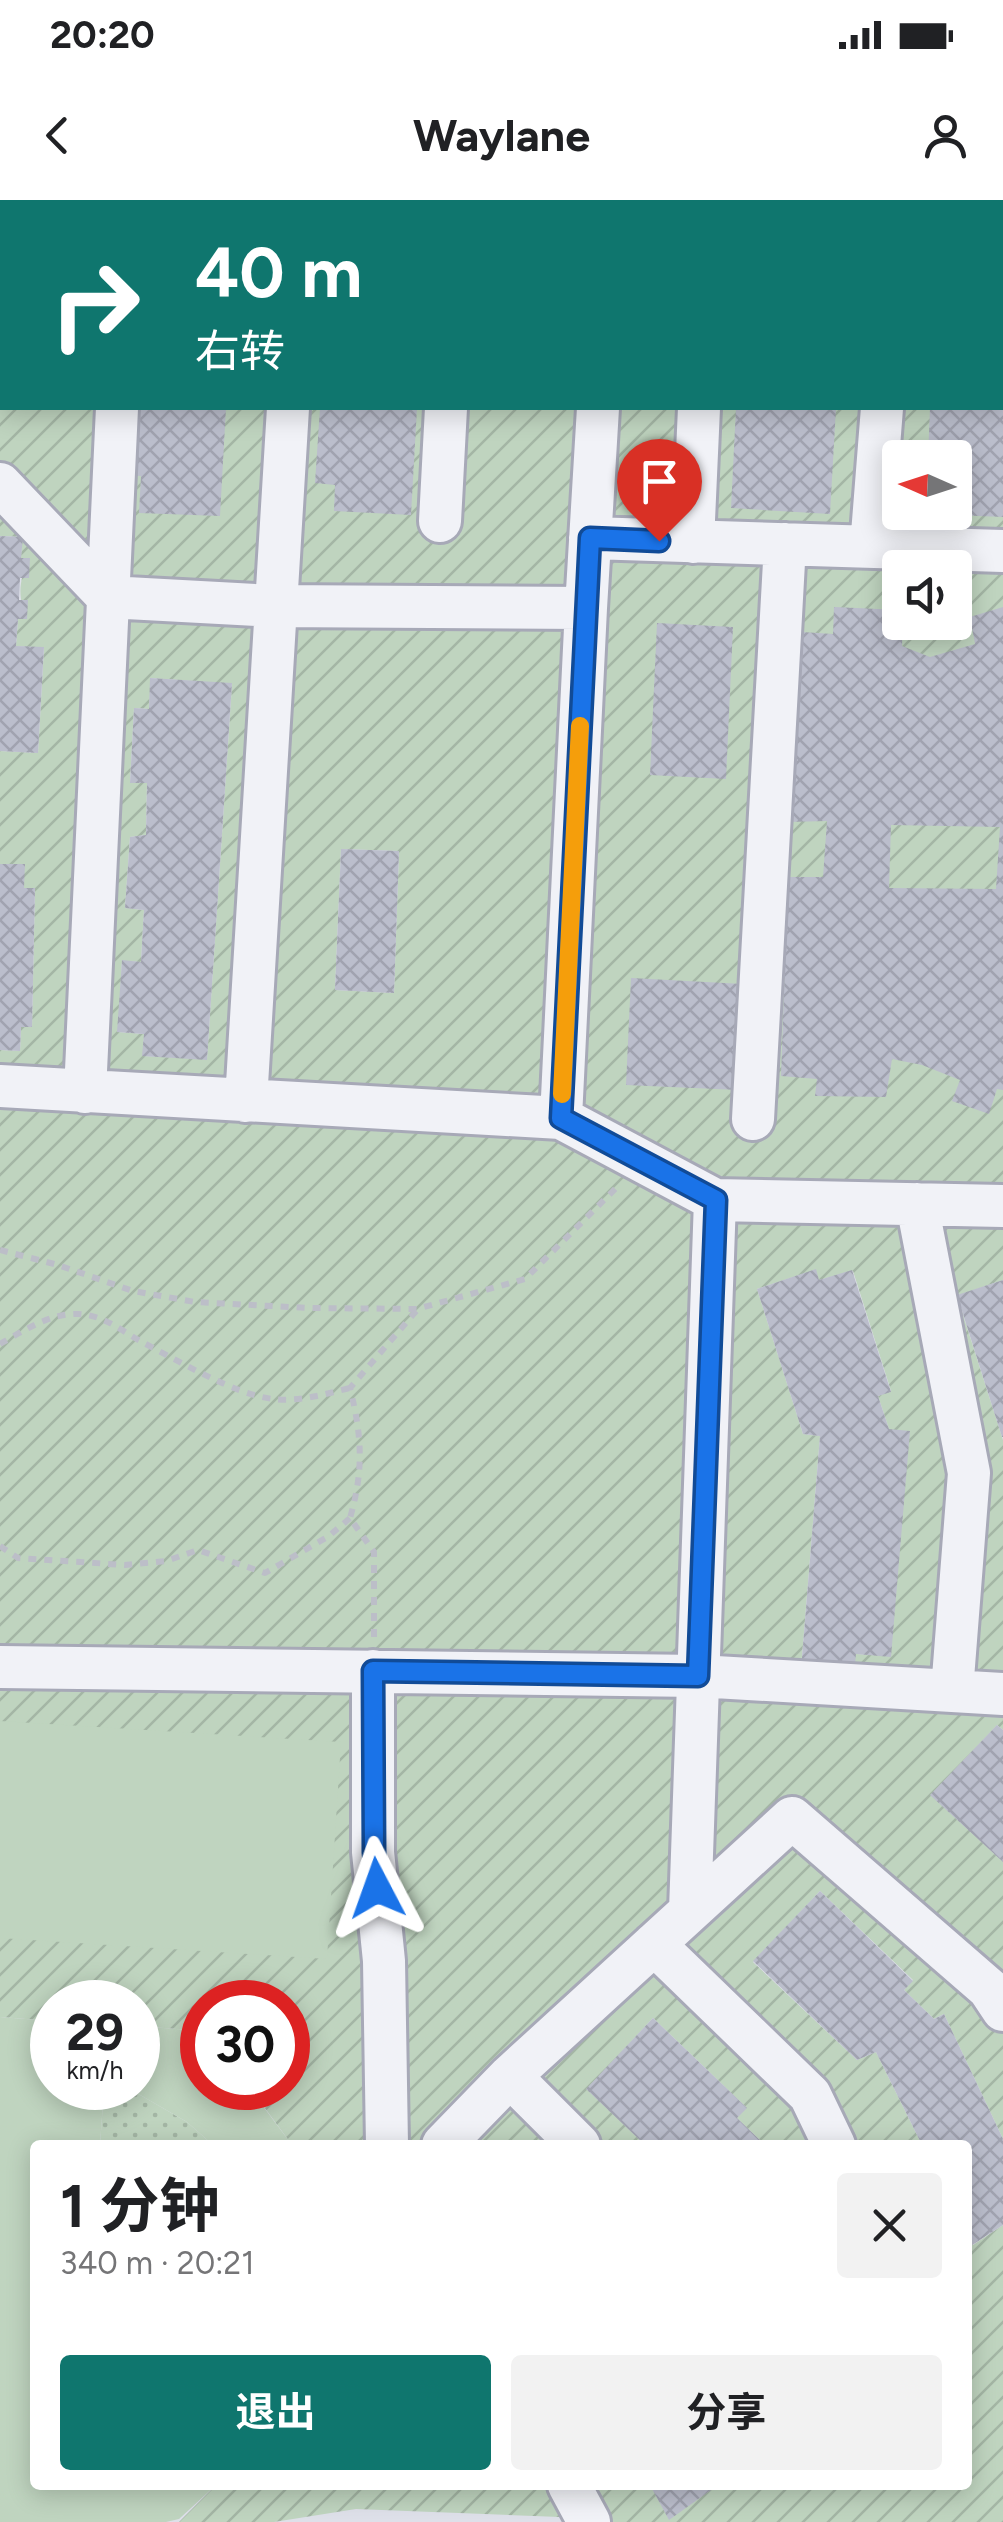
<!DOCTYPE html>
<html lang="zh">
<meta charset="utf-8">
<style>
:root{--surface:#fff;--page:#f2f2f2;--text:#202124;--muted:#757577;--accent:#0f766e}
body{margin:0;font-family:Figtree,"Noto Sans SC",sans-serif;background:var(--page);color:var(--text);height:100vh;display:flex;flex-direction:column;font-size:38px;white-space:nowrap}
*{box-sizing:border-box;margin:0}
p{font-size:32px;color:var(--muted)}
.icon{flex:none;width:55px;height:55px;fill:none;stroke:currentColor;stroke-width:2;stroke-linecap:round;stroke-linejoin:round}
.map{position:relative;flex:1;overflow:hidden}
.drawer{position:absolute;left:30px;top:1940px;width:942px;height:350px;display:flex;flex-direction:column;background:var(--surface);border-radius:10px;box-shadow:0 5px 25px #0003}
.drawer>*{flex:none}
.banner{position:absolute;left:0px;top:0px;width:1005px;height:210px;box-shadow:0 5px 25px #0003;background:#0f766e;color:#fff;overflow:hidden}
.needle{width:65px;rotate:273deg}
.buttons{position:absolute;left:882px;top:240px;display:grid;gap:20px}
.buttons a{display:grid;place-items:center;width:90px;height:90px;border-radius:10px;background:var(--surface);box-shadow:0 5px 25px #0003;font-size:50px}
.speed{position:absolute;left:30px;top:1780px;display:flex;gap:20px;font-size:50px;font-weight:700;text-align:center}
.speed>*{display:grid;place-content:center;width:130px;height:130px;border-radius:50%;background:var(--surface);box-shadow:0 5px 25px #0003;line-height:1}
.speed small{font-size:25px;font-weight:400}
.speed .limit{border:15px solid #d22;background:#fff;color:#111}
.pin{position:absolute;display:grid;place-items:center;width:85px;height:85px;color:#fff;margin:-102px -42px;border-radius:50% 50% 50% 0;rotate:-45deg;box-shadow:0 0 10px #0007}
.pin .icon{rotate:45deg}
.me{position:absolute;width:110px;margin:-55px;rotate:356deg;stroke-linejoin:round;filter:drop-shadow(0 0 8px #0008)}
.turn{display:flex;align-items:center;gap:35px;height:210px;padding:0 30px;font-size:45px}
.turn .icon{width:130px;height:130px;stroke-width:2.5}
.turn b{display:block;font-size:70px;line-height:85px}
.round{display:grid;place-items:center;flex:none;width:105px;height:105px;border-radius:10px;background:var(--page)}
.head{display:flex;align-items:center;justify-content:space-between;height:170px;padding:0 30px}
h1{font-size:60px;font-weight:700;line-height:75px}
.cta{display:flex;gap:20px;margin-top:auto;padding:20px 30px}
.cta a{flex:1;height:115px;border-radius:10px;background:var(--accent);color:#fff;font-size:40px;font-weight:700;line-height:115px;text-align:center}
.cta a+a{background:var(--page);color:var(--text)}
.status{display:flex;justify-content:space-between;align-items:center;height:70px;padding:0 50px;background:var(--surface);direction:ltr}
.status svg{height:28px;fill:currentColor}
header{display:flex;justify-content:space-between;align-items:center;height:130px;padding:0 30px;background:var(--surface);font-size:45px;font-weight:700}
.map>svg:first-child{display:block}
.grass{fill:url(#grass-dots)}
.garden{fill:url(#garden-furrows);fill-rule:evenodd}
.pitch{fill:#bfd4bf}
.building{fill:url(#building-cross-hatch);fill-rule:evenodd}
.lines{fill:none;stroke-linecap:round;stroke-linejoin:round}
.street-casing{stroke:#a7a9b7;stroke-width:48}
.path{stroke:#bcbec8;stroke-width:6;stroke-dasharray:8 8;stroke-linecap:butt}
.street{stroke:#f1f2f7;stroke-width:42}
.route-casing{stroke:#114b97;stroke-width:25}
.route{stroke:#1a73e8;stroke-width:18}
.slow{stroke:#f59e0b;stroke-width:18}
</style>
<div class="status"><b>20:20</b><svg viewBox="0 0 49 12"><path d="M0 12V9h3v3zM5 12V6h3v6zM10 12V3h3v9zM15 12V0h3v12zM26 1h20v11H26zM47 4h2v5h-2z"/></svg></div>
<header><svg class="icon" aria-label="back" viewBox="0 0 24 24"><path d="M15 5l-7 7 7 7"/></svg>Waylane<svg class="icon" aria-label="person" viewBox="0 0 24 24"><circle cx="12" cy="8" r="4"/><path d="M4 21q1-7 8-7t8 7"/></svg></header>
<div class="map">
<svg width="1003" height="2322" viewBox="0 0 1003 2322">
<defs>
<pattern id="grass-dots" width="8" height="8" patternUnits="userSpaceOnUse" patternTransform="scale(2.5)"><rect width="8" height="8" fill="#bfd4bf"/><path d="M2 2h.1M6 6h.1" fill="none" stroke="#a4b6a5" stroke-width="1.8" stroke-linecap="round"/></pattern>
<pattern id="garden-furrows" width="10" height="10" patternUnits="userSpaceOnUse" patternTransform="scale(2.5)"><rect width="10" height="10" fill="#bfd4bf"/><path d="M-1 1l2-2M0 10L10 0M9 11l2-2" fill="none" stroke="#a4b6a5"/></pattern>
<pattern id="building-cross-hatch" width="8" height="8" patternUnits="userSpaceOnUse" patternTransform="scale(2.5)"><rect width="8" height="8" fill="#bbbecc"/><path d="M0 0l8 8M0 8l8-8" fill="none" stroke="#a1a3b0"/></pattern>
</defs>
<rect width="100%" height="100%" fill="#dee0e9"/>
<path class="grass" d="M104,1888H128L187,1922L213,1945H100Z"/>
<path class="garden" d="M0,0H1003V1080L957,1096L1003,1240V1530L997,1525L931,1595L1003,1662V1939L944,1814L934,1819L904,1790L913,1780L820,1691L753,1762L857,1860L876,1852L922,1945H779L777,1942L765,1945L737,1918L746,1907L653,1818L587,1889L645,1945H292L253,1892V1888H288V1802H202V1831L138,1826V1802H52V1821L0,1817V850L20,851L21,827H32L35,688H24V664H0V551L38,553L44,448L16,446L18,419H27C17,396 19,381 29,358H21L22,337L0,336ZM2,2H1002V208H2ZM900,258H955V312H900ZM900,368H955V422H900ZM151,478L232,484L207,859L143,856L144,834L118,832L122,761L141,762L144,710L125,708L130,637L146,635L147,583L130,582L134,508L149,509ZM341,649L399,651L394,793L335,790ZM815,1070L819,1080L853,1071L891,1191L878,1196L889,1229L891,1456L856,1454L801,1469L820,1236L803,1234L757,1089Z
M1003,2025V2322H589L559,2317L356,2309L274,2322H179L216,2285H650L669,2319L718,2285H968V2036L973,2045Z"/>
<path class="pitch" d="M0,1521L341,1542L327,1759L0,1738Z
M0,1817L52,1821V1888H104L100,1945H35V2285H216L179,2319L166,2322H0Z
M138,1826L202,1831V1888H253V1893L292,1945H213L187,1922L128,1888H138Z"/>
<path class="building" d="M123,208H226L220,316L139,313L141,276L120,275Z
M320,208H417L411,315L334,311L335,285L315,283Z
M736,208H836L830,314L731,308Z
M930,208H1003V317L955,315V258H928Z
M0,336L23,337L21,358H30L29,378H20L19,400H28L27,419H18L16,446L44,447L38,553L0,551Z
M834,407L900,410V422H903L902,446L930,457L975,444L970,417L1003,407V890L997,889L989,914L952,901L960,880L922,865L892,859L886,897L815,896L817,879L781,876L788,677H823L827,621L788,622L802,432L833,434ZM891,625L1000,627L996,689L889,688Z
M657,423L733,427L726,579L650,575Z
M150,478L232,483L207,860L142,856L144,834L117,832L122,760L141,762L144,710L125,708L130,637L146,635L147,583H130L134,508L149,509Z
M341,649L399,651L394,793L335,790Z
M0,664H25L24,688H35L32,827H21L20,851L0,850Z
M631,778L743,784L738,890L626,885Z
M816,1069L819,1080L852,1070L891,1192L878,1196L889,1229L910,1231L891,1457L856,1454L854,1475L801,1470L820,1236L803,1234L757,1089Z
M1003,1080V1237H1002L957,1095Z
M997,1525L1003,1530V1662L930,1595Z
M820,1691L913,1781L904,1790L934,1819L944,1814L1003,1939V2025L972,2045L968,2036V1945H922L876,1852L857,1860L753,1761Z
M653,1818L747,1908L737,1918L765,1945H645L586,1889Z
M650,2285H718L669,2320Z"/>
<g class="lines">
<g class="street-casing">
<path id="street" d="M681,0L682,2
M844,0V2
M126,2V0
M303,2V0
M458,2V0
M610,2L611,0
M0,284L108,397L274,406L586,408L561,918L715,1000L1003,1006
M440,321L446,208
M590,338L1003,351
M693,342L699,208
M871,347L882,208
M586,408L598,208
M0,886L561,918
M85,892L117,208
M246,901L288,208
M753,919L785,344
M917,1004L969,1273L952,1491
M0,1467L698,1476L1003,1494
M373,1471V1652L384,1761L387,1945
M690,1711L715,1000
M654,1744L810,1895L834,1945
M510,1876L579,1945
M443,1945L510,1876L792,1618L989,1789L1003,1810
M569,2285L589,2322"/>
</g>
<path class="path" d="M0,1050L58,1065L133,1091L195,1102L310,1108L417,1109L525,1079L617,987
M0,1144C23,1131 50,1113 78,1114C103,1115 119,1129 140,1141C175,1159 237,1196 274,1199C300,1202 325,1194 350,1188
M0,1346L18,1358L125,1365L166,1361L198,1350L265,1373L329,1336L350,1318
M374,1437V1352L350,1318C364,1270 362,1236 350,1188L417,1110"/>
<use href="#street" class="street"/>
</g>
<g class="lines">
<g class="route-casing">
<path id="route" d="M377,1688L374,1652L373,1471L698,1476L716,1000L561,918L590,338L659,341"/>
</g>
<use href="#route" class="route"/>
<path class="slow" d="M562,894L580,526"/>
</g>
</svg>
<div class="buttons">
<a><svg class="needle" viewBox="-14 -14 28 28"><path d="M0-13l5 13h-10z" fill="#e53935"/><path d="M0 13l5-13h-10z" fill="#757577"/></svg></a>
<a><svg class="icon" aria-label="sound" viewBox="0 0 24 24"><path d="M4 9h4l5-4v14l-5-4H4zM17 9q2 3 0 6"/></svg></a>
</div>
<div class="speed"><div>29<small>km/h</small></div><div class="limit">30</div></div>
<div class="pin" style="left:659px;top:341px;background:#d93025"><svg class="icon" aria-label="arrive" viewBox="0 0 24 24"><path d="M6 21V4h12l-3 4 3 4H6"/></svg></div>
<svg class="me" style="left:377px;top:1688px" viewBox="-20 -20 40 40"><path d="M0-17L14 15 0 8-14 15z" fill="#1a73e8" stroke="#fff" stroke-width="4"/></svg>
<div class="banner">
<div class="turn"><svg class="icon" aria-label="right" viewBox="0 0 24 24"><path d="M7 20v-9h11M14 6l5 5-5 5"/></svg><div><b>40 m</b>右转</div></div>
</div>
<section class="drawer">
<div class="head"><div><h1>1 分钟</h1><p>340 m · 20:21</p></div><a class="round"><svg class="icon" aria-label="close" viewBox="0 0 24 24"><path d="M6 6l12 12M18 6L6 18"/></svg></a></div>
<div class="cta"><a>退出</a><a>分享</a></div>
</section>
</div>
